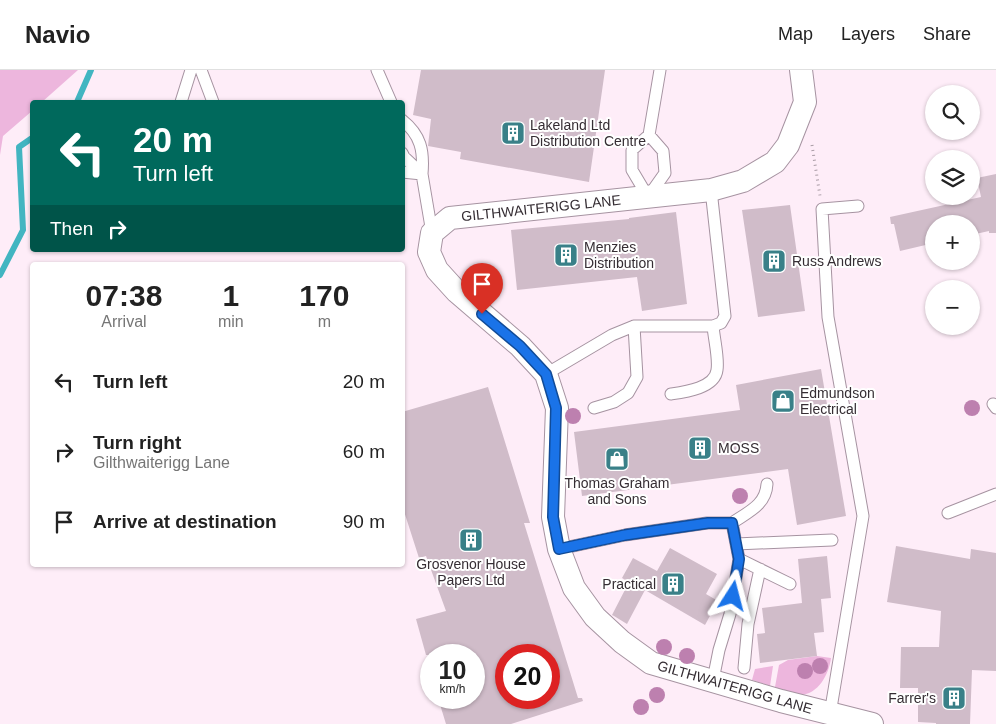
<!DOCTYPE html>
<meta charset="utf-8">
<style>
:root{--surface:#fff;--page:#f2f2f2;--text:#222;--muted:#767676;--line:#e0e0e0}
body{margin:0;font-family:Helvetica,sans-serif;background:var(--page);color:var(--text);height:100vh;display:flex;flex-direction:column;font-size:19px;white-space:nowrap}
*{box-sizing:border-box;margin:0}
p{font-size:16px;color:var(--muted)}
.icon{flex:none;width:28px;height:28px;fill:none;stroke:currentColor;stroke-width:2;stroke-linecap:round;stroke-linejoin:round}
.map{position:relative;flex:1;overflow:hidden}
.details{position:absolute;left:30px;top:192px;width:375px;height:305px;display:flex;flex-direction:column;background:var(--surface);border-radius:5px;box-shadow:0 1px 4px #0004}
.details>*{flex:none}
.hud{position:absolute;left:30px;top:30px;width:375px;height:152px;border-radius:5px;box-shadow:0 1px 4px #0004;background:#00695c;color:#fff;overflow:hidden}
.fabs{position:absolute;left:925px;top:15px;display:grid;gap:10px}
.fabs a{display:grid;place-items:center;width:55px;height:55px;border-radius:50%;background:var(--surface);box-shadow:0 1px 4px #0004;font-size:25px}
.speed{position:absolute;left:420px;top:574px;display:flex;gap:10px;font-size:25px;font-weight:700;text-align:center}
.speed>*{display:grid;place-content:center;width:65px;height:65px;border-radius:50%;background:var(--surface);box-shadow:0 1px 4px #0004;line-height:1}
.speed small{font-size:12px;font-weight:400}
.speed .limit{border:8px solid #d22;background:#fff;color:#111}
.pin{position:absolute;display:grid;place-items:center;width:42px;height:42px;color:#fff;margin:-51px -21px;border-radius:50% 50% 50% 0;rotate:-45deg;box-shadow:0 0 5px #0007}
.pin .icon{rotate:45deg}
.me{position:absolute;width:55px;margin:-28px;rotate:9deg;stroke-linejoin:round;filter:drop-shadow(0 0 4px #0008)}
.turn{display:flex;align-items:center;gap:18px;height:105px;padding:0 20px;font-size:22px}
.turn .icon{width:65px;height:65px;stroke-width:2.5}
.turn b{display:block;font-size:35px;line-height:42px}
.then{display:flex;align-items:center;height:48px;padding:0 20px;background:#0003;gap:10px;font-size:19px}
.eta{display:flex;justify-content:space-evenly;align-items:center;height:85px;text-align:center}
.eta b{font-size:30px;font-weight:600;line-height:35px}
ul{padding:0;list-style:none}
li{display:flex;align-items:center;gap:15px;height:70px;padding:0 20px}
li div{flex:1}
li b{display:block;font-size:19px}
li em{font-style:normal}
header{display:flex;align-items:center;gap:30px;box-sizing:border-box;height:70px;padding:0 25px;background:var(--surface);border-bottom:1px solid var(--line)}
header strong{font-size:24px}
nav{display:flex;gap:28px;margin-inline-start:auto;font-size:18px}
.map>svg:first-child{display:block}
.green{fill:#edb6dd}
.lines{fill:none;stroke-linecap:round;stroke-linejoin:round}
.stream{stroke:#42b5c1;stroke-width:6}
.building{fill:#d0bcc9;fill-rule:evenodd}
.service-casing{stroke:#a693a1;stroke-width:13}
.minor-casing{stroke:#a693a1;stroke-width:24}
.path{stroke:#aa9da6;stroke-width:3;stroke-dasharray:1 4;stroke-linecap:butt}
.service{stroke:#fff;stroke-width:11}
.minor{stroke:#fff;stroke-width:22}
.tree{fill:#bd80af}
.route-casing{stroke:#114b97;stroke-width:12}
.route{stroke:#1a73e8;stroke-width:9}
.labels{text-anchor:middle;stroke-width:4;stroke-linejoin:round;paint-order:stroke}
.poi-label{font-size:14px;fill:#352d33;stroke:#fff;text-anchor:start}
.street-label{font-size:14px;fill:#352d33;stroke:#fff}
</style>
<header>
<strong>Navio</strong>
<nav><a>Map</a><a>Layers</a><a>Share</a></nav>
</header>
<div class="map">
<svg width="996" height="654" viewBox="0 0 996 654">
<rect width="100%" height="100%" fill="#feedf8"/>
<path class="green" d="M0,0H78L42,32H32V41L3,66L0,85Z
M817,586L831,588C829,604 818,626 798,625C790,624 782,620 775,617L779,595L788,590Z
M773,596L770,616L752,610L755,599Z"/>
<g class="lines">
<path class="stream" d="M77,32L91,0
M0,205L23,160L19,77L32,68"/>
</g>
<path class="building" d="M421,0H605L589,112L460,89L461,82L428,76L431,49L413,45Z
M996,104V163H989V161L971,165V154H934V173L900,181L894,154H891L890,147L981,127L977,108Z
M790,135L805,241L758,247L742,140Z
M676,142L687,234L642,241L637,207L517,220L511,160L629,149V148Z
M821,299L846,446L797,455L788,399L582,426L574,362L740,340L736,315Z
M488,317L530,453H524L578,628H582L583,631L511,654H446L438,628H474V585H426L416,549L446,541L426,486L419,488L402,435V342ZM506,585H549V628H506Z
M896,476L970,489L971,479L996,483V601L972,600L970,654H936V653L918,652V618H900L901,577H939L941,541L887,532Z
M670,478L717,504L706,524L718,531L705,555L645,520L627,554L614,546L612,545L629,512L622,508L633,488L657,501Z
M827,486L831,528L821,529L824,562L814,563L817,586L760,593L757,564L765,563L762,538L802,533L798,489Z"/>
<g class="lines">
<g class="service-casing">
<path id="service" d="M201,0L213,32
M377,0L391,32
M181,32L191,0
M402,50C421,65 424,81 422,104
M649,65L663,81L665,103L648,127L632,100V80Z
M649,65L660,0
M402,83L404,87L422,104
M402,102L422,104L432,163
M546,304L612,265L634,256H713L721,253L725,246L711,120
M671,324C685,322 715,318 717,300C719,288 714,269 713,256
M993,334L996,338
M594,338L614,332L628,323L637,307L634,256
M948,443L996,424
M732,453C748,442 766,435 767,414
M736,474L832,470
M559,479L625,465L707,453H732L739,489L790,514
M744,598L748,554L760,499
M713,610L719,580L730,544L739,489
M830,644L863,446L828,247L822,139L858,136"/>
</g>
<g class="minor-casing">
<path id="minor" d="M801,0L805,32L788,75L775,92L743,111L711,120L450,148L432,163L429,182L437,200L457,222L520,276L546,304L557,338L553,447L559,479L574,518L595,547L622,572L651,593L781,631L872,654"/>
</g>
<path class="path" d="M812,75L820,126"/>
<use href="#service" class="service"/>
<use href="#minor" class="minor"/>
</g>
<g class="tree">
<circle cx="972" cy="338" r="8"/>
<circle cx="573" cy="346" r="8"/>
<circle cx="740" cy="426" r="8"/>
<circle cx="664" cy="577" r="8"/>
<circle cx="687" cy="586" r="8"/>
<circle cx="820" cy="596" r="8"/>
<circle cx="805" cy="601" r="8"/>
<circle cx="657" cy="625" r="8"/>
<circle cx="641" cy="637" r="8"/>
</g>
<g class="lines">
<g class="route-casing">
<path id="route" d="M482,244L520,276L546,304L556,338L553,447L559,479L625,465L708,453H732L739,489L733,526"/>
</g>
<use href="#route" class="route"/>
</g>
<defs>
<g id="building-square" transform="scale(1.25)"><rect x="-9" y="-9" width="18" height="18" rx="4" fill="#398088" stroke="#fff"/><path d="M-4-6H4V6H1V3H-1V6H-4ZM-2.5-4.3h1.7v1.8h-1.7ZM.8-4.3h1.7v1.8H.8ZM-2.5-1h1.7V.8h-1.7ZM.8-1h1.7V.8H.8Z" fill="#fff"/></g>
<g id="shop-square" transform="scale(1.25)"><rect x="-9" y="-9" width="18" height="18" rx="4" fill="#398088" stroke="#fff"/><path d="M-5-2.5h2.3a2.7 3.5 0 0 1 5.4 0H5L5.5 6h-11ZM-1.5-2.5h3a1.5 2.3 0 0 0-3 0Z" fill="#fff"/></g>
</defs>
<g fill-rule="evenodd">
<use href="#building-square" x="513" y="63"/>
<use href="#building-square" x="566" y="185"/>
<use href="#building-square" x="774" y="191"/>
<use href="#shop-square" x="783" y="331"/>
<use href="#building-square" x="700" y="378"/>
<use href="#shop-square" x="617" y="389"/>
<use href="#building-square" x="471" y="470"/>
<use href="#building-square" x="673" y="514"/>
<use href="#building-square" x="954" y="628"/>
</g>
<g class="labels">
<g class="poi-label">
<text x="530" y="60">Lakeland Ltd<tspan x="530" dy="16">Distribution Centre</tspan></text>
<text x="584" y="182">Menzies<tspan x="584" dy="16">Distribution</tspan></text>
<text x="792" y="196">Russ Andrews</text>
<text x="800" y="328">Edmundson<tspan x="800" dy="16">Electrical</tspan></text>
<text x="718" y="383">MOSS</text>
<text x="617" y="418" text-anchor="middle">Thomas Graham<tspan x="617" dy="16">and Sons</tspan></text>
<text x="471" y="499" text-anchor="middle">Grosvenor House<tspan x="471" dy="16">Papers Ltd</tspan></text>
<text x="656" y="519" text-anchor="end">Practical</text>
<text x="936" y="633" text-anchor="end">Farrer's</text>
</g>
<g class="street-label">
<text transform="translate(541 138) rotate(-6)" y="5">GILTHWAITERIGG LANE</text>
<text transform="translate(735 617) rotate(16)" y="5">GILTHWAITERIGG LANE</text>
</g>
</g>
</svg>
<div class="fabs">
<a><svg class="icon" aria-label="search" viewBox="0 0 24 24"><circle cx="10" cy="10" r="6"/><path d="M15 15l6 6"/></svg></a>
<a><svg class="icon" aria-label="layers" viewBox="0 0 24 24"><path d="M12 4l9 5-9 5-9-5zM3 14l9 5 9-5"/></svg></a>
<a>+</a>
<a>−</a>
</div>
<div class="speed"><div>10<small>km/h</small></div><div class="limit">20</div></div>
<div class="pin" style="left:482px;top:244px;background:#d93025"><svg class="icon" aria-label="arrive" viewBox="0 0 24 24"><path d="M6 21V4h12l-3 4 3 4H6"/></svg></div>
<svg class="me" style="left:733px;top:526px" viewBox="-20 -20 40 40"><path d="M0-17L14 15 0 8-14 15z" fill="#1a73e8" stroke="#fff" stroke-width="4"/></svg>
<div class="hud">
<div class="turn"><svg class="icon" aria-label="left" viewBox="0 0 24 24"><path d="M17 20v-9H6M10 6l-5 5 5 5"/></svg><div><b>20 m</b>Turn left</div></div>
<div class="then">Then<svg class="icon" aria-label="right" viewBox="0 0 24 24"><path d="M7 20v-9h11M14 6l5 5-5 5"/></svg></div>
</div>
<section class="details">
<div class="eta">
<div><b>07:38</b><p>Arrival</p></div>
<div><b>1</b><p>min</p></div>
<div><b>170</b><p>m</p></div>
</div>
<ul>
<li><svg class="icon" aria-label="left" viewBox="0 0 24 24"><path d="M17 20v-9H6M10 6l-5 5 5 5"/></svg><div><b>Turn left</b></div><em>20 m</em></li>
<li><svg class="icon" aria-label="right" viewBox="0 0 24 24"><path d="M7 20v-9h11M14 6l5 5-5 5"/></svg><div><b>Turn right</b><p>Gilthwaiterigg Lane</p></div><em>60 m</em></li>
<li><svg class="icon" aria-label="arrive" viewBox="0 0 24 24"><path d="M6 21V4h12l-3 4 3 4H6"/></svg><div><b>Arrive at destination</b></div><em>90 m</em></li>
</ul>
</section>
</div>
